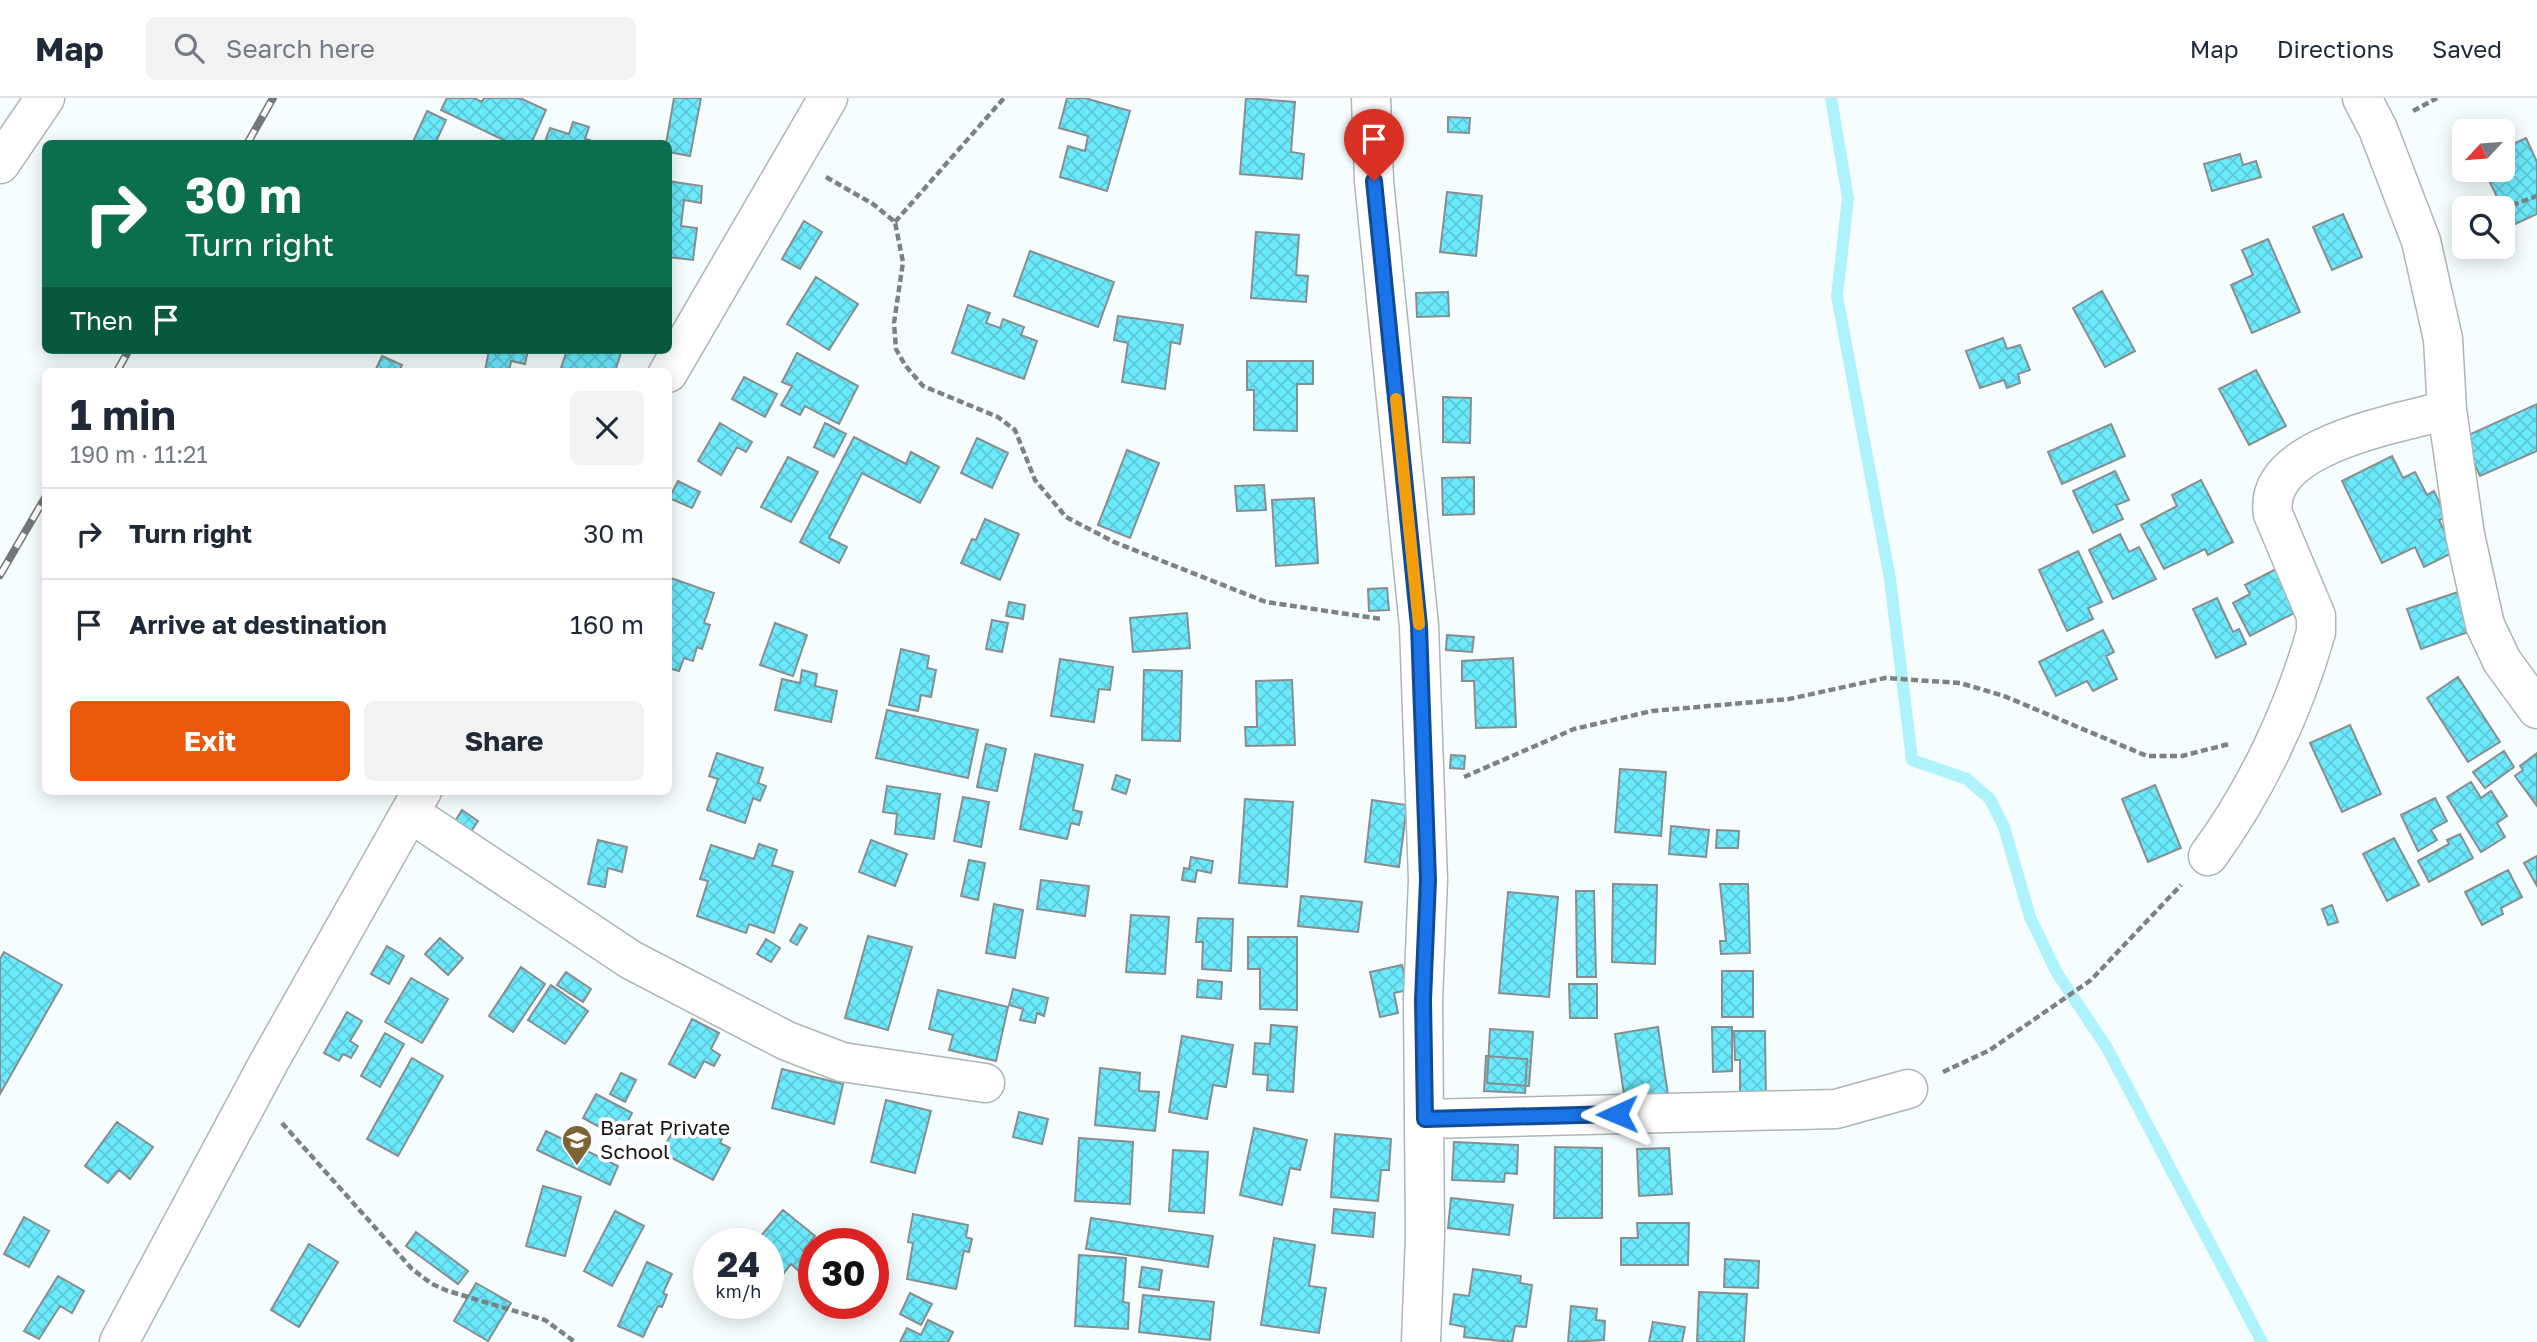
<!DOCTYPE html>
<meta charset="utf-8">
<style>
:root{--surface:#fff;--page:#f2f2f3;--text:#1f2937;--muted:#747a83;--line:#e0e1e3;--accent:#ea580c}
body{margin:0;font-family:"Golos Text",sans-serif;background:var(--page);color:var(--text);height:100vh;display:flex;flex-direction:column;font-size:26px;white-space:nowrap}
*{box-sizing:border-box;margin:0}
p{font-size:23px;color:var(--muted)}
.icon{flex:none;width:38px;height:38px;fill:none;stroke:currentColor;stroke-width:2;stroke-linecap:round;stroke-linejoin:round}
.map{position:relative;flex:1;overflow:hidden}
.sheet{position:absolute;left:42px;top:270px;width:630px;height:427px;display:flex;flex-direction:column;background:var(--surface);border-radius:10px;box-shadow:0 4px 18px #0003}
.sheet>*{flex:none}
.guide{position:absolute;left:42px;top:42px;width:630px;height:214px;border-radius:10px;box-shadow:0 4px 18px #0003;background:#0b6e4f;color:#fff;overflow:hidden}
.needle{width:46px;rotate:244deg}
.buttons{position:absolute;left:2452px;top:21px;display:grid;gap:14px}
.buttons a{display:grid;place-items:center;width:63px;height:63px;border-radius:10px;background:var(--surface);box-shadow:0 4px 18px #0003;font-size:35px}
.speed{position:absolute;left:693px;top:1130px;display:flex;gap:14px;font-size:35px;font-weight:700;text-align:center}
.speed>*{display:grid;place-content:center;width:91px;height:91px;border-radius:50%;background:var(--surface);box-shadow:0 4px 18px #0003;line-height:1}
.speed small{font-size:18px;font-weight:400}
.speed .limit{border:10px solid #d22;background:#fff;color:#111}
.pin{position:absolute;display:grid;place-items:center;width:60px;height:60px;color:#fff;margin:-72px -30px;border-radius:50% 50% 50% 0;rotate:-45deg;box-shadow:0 0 7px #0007}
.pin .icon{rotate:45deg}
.me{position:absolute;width:77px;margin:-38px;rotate:269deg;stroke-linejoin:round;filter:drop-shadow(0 0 5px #0008)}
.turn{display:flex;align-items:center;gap:24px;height:147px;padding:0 28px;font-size:32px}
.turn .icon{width:91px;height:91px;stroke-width:2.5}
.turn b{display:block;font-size:49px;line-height:60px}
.then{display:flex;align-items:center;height:66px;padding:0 28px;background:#0003;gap:14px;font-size:26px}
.round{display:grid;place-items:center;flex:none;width:74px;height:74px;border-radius:10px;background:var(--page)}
.overview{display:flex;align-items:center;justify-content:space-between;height:119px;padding:0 28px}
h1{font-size:42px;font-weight:700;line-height:52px}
.button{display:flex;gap:14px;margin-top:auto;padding:14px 28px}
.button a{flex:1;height:80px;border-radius:10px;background:var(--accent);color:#fff;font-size:28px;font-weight:700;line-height:80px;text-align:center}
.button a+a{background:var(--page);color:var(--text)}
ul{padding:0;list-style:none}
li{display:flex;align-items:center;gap:21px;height:91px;padding:0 28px;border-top:2px solid var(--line)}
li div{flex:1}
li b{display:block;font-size:26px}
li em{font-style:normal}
header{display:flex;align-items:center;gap:42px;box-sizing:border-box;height:98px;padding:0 35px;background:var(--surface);border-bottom:2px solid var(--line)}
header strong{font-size:33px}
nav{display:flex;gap:38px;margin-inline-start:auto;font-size:24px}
.search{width:490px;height:63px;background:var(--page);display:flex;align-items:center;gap:18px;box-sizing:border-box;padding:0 24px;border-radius:10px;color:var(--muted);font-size:26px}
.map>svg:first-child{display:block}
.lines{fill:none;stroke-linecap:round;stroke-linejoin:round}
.stream{stroke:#aef2fc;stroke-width:12}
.building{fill:url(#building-cross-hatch);stroke:#888e8f;stroke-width:2}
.minor-casing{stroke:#aeb5b6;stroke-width:41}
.path{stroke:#7d8181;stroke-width:4.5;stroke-dasharray:7 3.5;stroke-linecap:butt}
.minor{stroke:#fff;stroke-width:38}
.rail-casing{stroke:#737777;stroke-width:8}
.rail{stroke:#fff;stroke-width:5;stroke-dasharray:16;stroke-linecap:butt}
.route-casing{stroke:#114b97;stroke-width:18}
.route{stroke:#1a73e8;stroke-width:12}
.slow{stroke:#f59e0b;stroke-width:12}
.labels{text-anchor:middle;stroke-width:7;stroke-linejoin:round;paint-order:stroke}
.poi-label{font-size:21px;fill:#151717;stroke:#fff;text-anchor:start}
</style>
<header>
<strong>Map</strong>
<div class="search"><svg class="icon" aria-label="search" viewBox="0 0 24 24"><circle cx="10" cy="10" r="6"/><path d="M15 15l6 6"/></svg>Search here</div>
<nav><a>Map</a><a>Directions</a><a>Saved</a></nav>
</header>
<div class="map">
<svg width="2537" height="1244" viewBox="0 0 2537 1244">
<defs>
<pattern id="building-cross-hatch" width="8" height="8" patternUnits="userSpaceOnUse" patternTransform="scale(1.75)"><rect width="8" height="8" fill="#6beafd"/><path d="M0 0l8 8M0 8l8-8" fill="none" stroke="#5cc8d8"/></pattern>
</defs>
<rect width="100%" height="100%" fill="#f6fdfe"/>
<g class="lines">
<path class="stream" d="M1831,0L1848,100L1837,198L1890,481L1912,662L1967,681L1990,701L2004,729L2030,819L2057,875L2107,950L2262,1244"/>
</g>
<path class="building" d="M447,0H474L482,4L484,0H520L546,12L531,46H512L441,12Z
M674,0H701L690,58L668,54L666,46Z
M1067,0H1085L1130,13L1107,93L1060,79L1068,48L1085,53L1088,38L1059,30Z
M1246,0L1295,4L1291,54L1304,56L1302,81L1240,76Z
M427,13L446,22L435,46H412Z
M1448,19L1470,20L1469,35L1448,34Z
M573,24L589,29L585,41L590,42L589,46H544L550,30L569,36Z
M2526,40L2537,64V116L2511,128L2484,72H2502V51Z
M2240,56L2243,67L2256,63L2261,79L2212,93L2204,66Z
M668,83L702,88L701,105L684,102L681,128L697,130L693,162L668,159Z
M1447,94L1482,98L1476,158L1440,154Z
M2343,116L2362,159L2332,172L2313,129Z
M804,123L822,134L800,171L782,161Z
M1256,134L1299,137L1296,177L1308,178L1306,204L1251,200Z
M2268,141L2300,214L2252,235L2231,187L2253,177L2242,152Z
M1030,153L1114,184L1098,229L1014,198Z
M816,179L858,206L829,252L787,226Z
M2102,193L2135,253L2105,269L2073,210Z
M1448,194L1449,218L1417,219L1416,195Z
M968,207L990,215L986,225L1000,230L1003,221L1024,229L1021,237L1037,243L1024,281L952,255Z
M1118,218L1183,227L1180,246L1171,244L1165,291L1122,284L1128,245L1114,242Z
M2003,240L2007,251L2020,247L2030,272L2018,276L2020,285L2007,290L2004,282L1980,290L1966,253Z
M489,252H528L525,266L511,263L509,273H485Z
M567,252H622L615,273H560Z
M797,255L858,288L839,326L805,308L800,317L781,307L792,288L782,284Z
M382,258L402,267L399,273H375Z
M1247,263H1313V286H1297V333L1254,332V292H1247Z
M2256,272L2286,328L2249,347L2219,291Z
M744,279L777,296L765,319L732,301Z
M1443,299L1471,300L1470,345L1443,344Z
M2537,306V353L2480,378L2462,340Z
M720,325L752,344L746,354L737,349L721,377L698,363Z
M825,325L846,336L834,359L814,349Z
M2111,326L2125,358L2062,386L2048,354Z
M854,339L906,366L911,354L939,369L920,405L862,375L829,440L847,449L839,465L800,444Z
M977,340L1008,355L992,390L961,375Z
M1127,352L1159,365L1130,440L1098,427Z
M2392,358L2403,380L2415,374L2427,397L2434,393L2446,419L2439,422L2454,454L2424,469L2415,449L2382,465L2342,383Z
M788,359L818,374L791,424L761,409Z
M2115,373L2129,402L2116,407L2123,421L2093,435L2073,393Z
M1474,379V416L1443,417L1442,380Z
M2201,382L2233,444L2208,457L2205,451L2164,471L2141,427L2177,408L2172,397Z
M678,383L700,394L692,410L669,400Z
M1264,387L1266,412L1237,413L1235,388Z
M1314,400L1318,465L1276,468L1272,402Z
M985,421L1019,436L1000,482L961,465L972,441L976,442Z
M2120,436L2129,454L2139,449L2156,481L2113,501L2089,452Z
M2078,453L2102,504L2088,510L2093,521L2067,533L2039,472Z
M2278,470L2300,512L2250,538L2233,505L2250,496L2245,487Z
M668,479L714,495L704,525L710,527L702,551L697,549L693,563L684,560L679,573L668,570Z
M1387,490L1389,512L1369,513L1368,491Z
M2461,493L2474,532L2421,551L2407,511Z
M2217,500L2233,534L2239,531L2246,546L2216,560L2193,511Z
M1009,504L1025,507L1023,521L1006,518Z
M1187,515L1190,550L1133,554L1130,520Z
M992,522L1008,525L1002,554L986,551Z
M775,525L807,537L793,578L760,567Z
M2103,532L2114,554L2106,558L2117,581L2093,593L2087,583L2056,598L2039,564Z
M1447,537L1474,539L1472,554L1446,552Z
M901,551L929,558L927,570L936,572L931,599L921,597L918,613L889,607Z
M1513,560L1516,629L1476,630L1474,583H1462V563Z
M1060,561L1113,569L1110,592L1099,591L1094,624L1051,618Z
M802,572L817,576L815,588L837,593L831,624L775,612L782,581L800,585Z
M1144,572L1182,573L1180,643L1142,642Z
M2458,579L2500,644L2468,664L2427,600Z
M1292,582L1295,647L1246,648L1245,629H1257L1256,583Z
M887,612L978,632L968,680L876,660Z
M2350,627L2381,696L2342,714L2310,645Z
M986,646L1006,651L997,693L977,689Z
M2504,653L2514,669L2485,690L2473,674Z
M717,655L763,670L758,685L766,688L760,703L753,700L745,725L707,712L718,681L709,678Z
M2537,655V708L2515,678L2523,672L2520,668Z
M1035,656L1083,667L1073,712L1082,714L1079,727L1071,725L1067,741L1020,731Z
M1451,657L1465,658L1464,671L1450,670Z
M1620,671L1666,674L1661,738L1615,734Z
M1116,677L1130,682L1126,696L1112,691Z
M2471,684L2481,700L2491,693L2507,718L2497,725L2505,739L2481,754L2447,699Z
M2155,687L2181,750L2148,764L2122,701Z
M887,688L940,696L934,741L895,736L897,716L883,714Z
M963,699L989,704L981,749L954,743Z
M2435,700L2447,723L2431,732L2437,742L2418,753L2401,717Z
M1245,701L1293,704L1287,789L1239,785Z
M1372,702L1407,707L1399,769L1365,764Z
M462,712L478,723L457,755L442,745Z
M1671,728L1709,732L1706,759L1669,756Z
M1717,732L1739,733L1738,750H1716Z
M2460,736L2473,760L2429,784L2418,763L2449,746L2447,742Z
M2394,740L2419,787L2387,803L2363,756Z
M598,742L627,749L622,774L608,770L605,789L588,786Z
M871,742L907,756L895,788L859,774Z
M759,746L777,752L772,767L793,774L774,835L749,826L746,835L697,818L708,783L700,781L711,747L754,761Z
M2537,758V788L2524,765Z
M1191,759L1213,763L1211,775L1197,772L1195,784L1182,782L1184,770L1189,771Z
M969,762L985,765L978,802L961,798Z
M2508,772L2522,799L2501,810L2503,816L2482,827L2465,794Z
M1041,782L1089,788L1085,818L1037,811Z
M1613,786L1657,787L1655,866L1612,864Z
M1720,786H1748L1750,855L1721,856L1720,843H1726Z
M1576,793H1594L1596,879H1577Z
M1508,794L1558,799L1549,899L1499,895Z
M1301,798L1362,804L1358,834L1298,828Z
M994,806L1023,812L1015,860L986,855Z
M2332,807L2338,824L2328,827L2322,811Z
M1131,817L1169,819L1165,876L1126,874Z
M1198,820L1233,821L1231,873L1202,871L1203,844H1196Z
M800,826L807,830L797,847L790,843Z
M868,838L912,849L888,932L845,920Z
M1248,839H1297V912L1260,911V871H1248Z
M440,840L463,860L448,877L425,856Z
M766,841L780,850L771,864L757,856Z
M387,848L404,858L389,886L371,876Z
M4,854L62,887L0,996V861Z
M1402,867L1408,892L1394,895L1398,915L1380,919L1370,874Z
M521,869L545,886L513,934L489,918Z
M1722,873H1753V919H1722Z
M566,874L591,891L583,904L557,887Z
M411,880L448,901L422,945L385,924Z
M1198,882L1222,884L1221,901L1197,899Z
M1569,886H1597V920H1570Z
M551,887L588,913L565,946L528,922Z
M1013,891L1048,900L1044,918L1037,915L1035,925L1020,922L1023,911L1009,907Z
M938,892L1008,909L996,963L949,952L953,937L929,931Z
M347,914L362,923L350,943L358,948L351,960L343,956L339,963L324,955Z
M692,921L719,935L711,951L720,957L714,968L704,963L695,980L669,966Z
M1271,927L1297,929L1293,994L1267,992L1268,977L1253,976L1255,945L1270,946Z
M1658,929L1668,997L1625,1003L1615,936Z
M1712,929H1732V973L1713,974Z
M1490,931L1533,934L1529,988L1487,985Z
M1734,933H1765L1766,1004H1740V962H1735Z
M385,935L404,946L380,989L361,978Z
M1182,938L1233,947L1226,989L1213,987L1207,1021L1169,1014Z
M1486,958L1527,961L1525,995L1484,993Z
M412,960L443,978L398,1058L367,1041Z
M1100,970L1140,975L1139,993L1159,994L1155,1033L1095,1027Z
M782,971L843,986L834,1026L772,1010Z
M621,975L636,982L625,1004L610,996Z
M596,996L632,1015L620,1040L583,1020Z
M886,1002L931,1013L915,1075L871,1064Z
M1019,1014L1048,1021L1042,1046L1013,1039Z
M117,1024L153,1049L130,1081L119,1072L108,1085L85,1068Z
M704,1026L724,1036L720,1045L730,1050L713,1082L661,1054L676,1028L697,1039Z
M1254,1030L1307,1042L1300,1072L1290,1070L1282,1107L1240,1097Z
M546,1033L618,1068L610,1087L537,1052Z
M1335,1036L1391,1041L1389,1072H1381L1378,1103L1331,1099Z
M1079,1040L1133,1044L1130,1106L1075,1103Z
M1454,1044L1518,1047L1517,1076L1505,1075L1504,1084L1452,1082Z
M1555,1049L1602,1050V1120H1554Z
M1669,1050L1672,1096L1639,1098L1637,1051Z
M1173,1052L1208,1054L1204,1115L1169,1113Z
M543,1088L581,1099L565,1158L526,1148Z
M1451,1100L1513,1107L1509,1137L1448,1130Z
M1334,1111L1375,1115L1373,1139L1332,1135Z
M783,1112L815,1138L803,1153L811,1160L800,1174L791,1166L776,1185L768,1178V1146H754Z
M615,1113L644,1128L612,1188L584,1173Z
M913,1116L968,1127L966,1139L972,1141L969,1154L964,1153L956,1191L907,1181L913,1145L908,1144Z
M24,1119L49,1133L29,1169L4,1156Z
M1091,1120L1213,1138L1208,1169L1086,1151Z
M1637,1125H1689L1688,1167H1621V1140H1638Z
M416,1134L468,1173L458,1186L406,1148Z
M1274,1140L1315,1147L1309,1188L1326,1190L1319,1235L1261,1227Z
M309,1146L338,1164L299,1229L271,1212Z
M1079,1157L1126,1160L1123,1204L1129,1205L1128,1231L1075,1228Z
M1725,1161L1759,1163L1758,1190L1724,1189Z
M647,1164L672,1176L663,1195L667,1197L662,1209L658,1208L643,1239L618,1228Z
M1142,1169L1162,1172L1159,1192L1139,1189Z
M1473,1171L1521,1178L1520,1185L1532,1187L1526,1229L1515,1228L1512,1244L1464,1239L1465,1229L1450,1226L1454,1196L1469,1198Z
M58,1178L84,1193L72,1215L60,1208L39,1241L24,1233Z
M476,1185L511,1205L488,1243L454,1223Z
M1699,1194L1747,1196L1744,1244H1697Z
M910,1195L932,1206L921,1227L900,1216Z
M1143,1197L1214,1204L1210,1242L1139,1234Z
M1571,1208L1597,1211L1596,1222L1605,1223L1604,1242L1568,1244Z
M928,1222L953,1234L948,1244H900L907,1230L921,1237Z
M1653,1224L1685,1229L1682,1244H1649Z"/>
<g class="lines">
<g class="minor-casing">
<path id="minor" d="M1371,0L1374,83L1419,528L1428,782L1423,902L1425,1138L1421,1244
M2362,0L2378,31L2421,143L2443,241L2447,312L2465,437L2485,527L2502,563L2537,611
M0,66L45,0
M668,275L828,0
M410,715L631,862L787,943L842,964L985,985
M2208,758C2256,693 2294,612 2316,534V518L2273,416C2262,347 2398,326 2447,312
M1425,1021L1836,1011L1908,991
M119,1244L269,964L422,693"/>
</g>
<path class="path" d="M2413,13L2437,0
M826,79L873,106L895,124L903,164L894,225L896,251L905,267L923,288L998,319L1015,332L1035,382L1066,419L1114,444L1266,504L1381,521
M2502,111L2537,98
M895,124L1004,0
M1464,679L1574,631L1652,613L1789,601L1885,580L1960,585L2004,598L2147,658H2182L2229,646
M1943,974L1990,952L2091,882L2181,787
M282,1025L412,1171L432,1186L448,1193L545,1222L575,1244"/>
<use href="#minor" class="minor"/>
<g class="rail-casing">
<path id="rail" d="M247,46L273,0
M117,273L129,252
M0,477L46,398"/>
</g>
<use href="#rail" class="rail"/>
</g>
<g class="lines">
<g class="route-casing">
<path id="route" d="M1374,83L1419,528L1428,782L1423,902L1425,1021L1617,1016"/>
</g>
<use href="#route" class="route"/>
<path class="slow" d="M1396,301L1419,526"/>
</g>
<defs>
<g id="school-pin" transform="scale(1.575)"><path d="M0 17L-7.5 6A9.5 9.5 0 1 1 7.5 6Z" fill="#7c6435" stroke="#fff"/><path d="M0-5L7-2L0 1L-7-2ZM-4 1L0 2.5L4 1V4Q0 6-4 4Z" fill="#fff"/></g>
</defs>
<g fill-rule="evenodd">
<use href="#school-pin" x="577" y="1042"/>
</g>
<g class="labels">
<g class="poi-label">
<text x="600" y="1037">Barat Private<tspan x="600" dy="24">School</tspan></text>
</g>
</g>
</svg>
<div class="buttons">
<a><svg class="needle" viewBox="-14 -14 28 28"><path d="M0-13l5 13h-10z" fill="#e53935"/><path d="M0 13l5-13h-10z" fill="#747a83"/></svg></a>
<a><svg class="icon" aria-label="search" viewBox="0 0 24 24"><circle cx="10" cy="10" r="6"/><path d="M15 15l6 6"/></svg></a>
</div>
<div class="speed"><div>24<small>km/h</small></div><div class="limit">30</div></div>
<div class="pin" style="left:1374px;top:83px;background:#d93025"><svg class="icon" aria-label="arrive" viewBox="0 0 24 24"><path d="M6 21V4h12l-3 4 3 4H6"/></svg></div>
<svg class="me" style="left:1617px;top:1016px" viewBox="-20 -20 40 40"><path d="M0-17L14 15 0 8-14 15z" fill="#1a73e8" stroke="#fff" stroke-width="4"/></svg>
<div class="guide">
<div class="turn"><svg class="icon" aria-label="right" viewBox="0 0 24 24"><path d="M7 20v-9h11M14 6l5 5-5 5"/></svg><div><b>30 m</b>Turn right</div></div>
<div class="then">Then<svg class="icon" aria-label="arrive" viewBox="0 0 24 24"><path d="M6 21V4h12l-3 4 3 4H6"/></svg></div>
</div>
<section class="sheet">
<div class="overview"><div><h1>1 min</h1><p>190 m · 11:21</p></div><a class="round"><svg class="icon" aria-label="close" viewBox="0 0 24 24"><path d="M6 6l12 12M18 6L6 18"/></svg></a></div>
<ul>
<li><svg class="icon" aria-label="right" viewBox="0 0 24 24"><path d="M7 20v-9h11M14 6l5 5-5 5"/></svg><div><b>Turn right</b></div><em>30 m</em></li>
<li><svg class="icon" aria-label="arrive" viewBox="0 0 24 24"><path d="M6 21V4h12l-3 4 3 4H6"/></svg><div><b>Arrive at destination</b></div><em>160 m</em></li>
</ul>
<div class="button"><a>Exit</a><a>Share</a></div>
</section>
</div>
